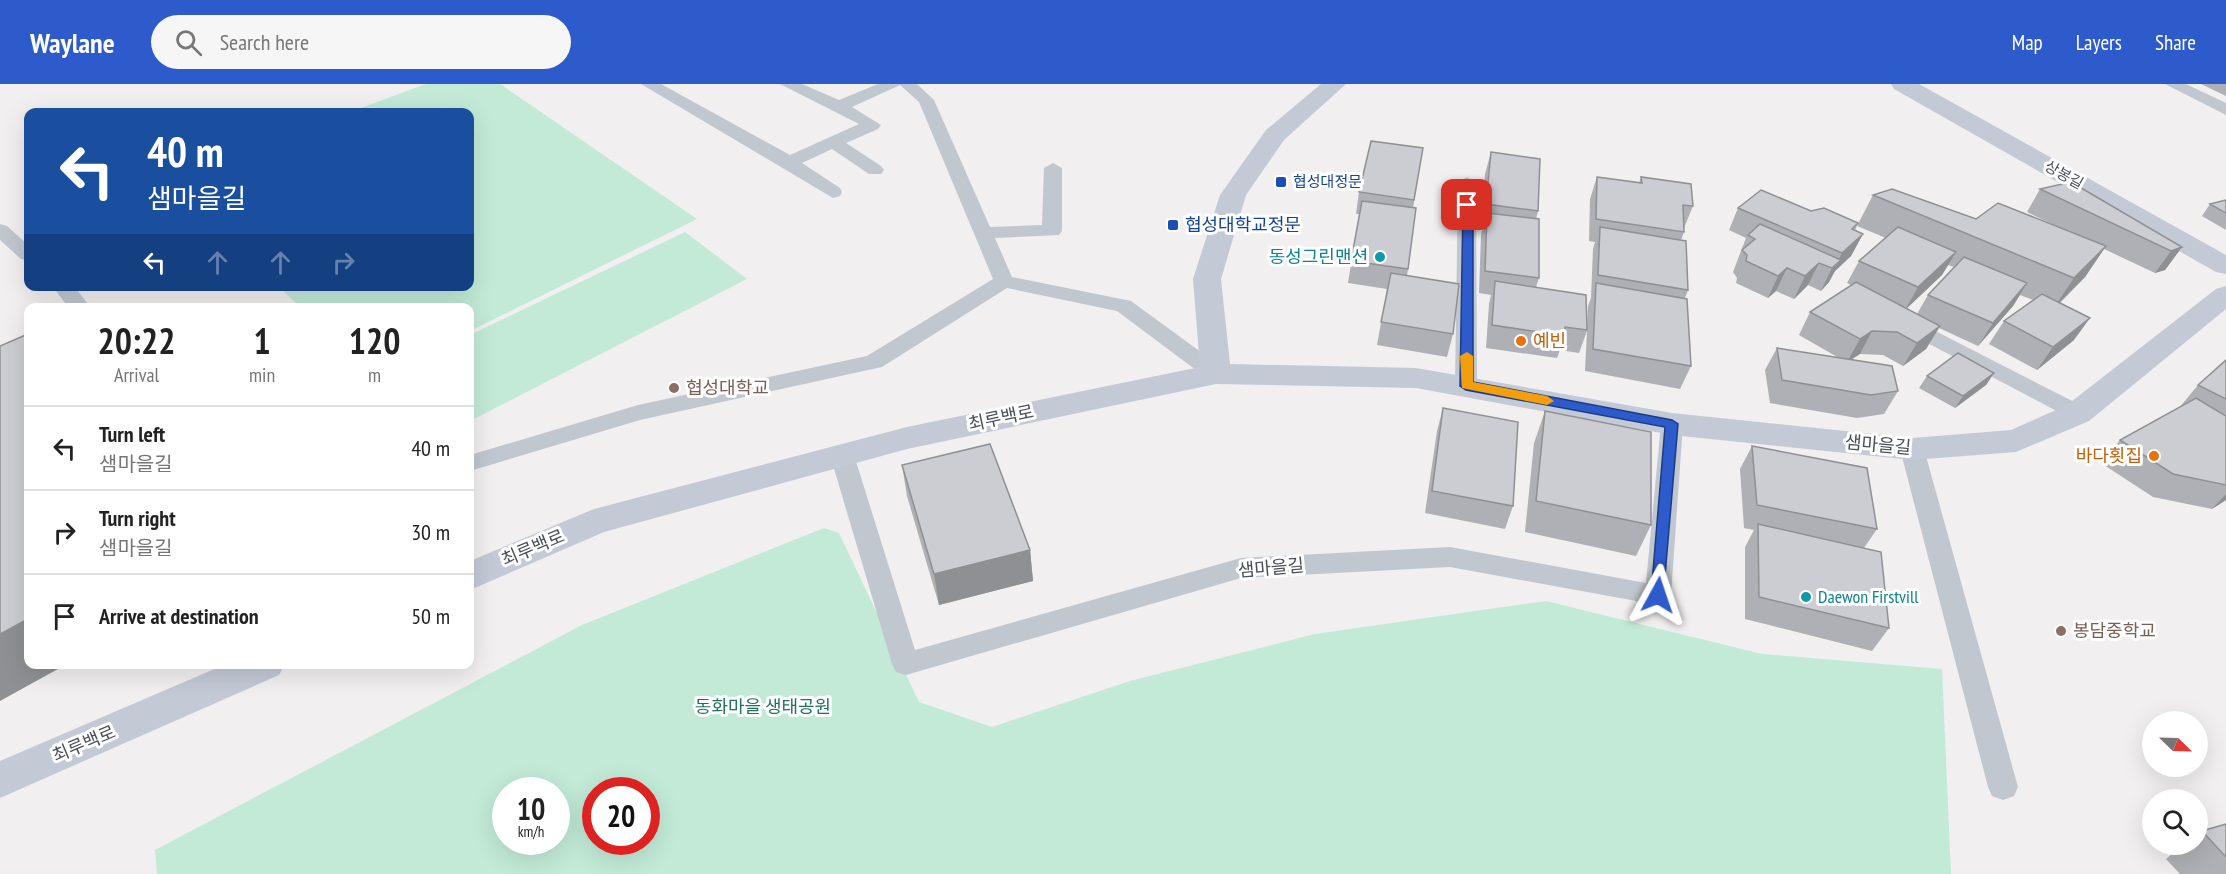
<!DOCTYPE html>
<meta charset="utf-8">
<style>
:root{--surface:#fff;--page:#f6f6f6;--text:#222;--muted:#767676;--line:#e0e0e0;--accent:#2d5bcc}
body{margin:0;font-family:"PT Sans Narrow","Noto Sans KR",sans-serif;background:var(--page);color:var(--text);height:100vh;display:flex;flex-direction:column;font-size:22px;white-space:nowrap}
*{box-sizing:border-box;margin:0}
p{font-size:20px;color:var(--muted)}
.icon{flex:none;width:33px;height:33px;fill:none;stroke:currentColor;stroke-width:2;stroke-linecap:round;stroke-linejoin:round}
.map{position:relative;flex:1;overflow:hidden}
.drawer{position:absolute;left:24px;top:219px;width:450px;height:366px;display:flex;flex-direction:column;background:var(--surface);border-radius:12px;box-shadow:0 6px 24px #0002}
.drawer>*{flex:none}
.top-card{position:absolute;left:24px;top:24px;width:450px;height:183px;border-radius:12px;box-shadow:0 6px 24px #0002;background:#1a4fa0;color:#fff;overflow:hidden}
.needle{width:39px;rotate:113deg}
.controls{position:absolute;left:2142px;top:627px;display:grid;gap:12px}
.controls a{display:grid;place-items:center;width:66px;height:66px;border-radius:50%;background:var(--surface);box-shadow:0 6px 24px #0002;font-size:30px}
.speed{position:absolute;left:492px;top:693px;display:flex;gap:12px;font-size:30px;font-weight:700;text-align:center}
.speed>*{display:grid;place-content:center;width:78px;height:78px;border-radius:50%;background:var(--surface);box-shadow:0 6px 24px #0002;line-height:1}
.speed small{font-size:15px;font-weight:400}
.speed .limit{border:9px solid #d22;background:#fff;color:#111}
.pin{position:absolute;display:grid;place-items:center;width:51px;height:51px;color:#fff;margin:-26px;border-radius:12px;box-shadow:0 3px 9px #0006}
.me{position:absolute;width:66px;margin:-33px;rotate:5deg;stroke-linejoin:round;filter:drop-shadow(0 0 4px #0008)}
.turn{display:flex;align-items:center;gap:21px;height:126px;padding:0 24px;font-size:27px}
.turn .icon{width:78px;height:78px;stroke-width:2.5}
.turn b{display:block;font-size:42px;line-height:51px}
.lanes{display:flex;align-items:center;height:57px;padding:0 24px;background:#0003;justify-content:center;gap:30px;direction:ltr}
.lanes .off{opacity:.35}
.eta{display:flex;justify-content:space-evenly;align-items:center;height:102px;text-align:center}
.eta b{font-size:36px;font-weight:700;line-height:42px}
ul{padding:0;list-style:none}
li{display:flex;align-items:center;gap:18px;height:84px;padding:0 24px;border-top:2px solid var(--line)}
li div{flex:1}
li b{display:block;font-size:22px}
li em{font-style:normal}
header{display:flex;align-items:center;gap:36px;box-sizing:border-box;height:84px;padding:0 30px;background:var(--accent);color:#fff}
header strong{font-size:28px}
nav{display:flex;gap:33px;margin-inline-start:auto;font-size:21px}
.search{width:420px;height:54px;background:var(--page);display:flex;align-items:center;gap:15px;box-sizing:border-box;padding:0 21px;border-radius:33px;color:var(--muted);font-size:22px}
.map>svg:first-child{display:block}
.green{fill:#c2ead7;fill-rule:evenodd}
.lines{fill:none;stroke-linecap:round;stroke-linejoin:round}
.lane{fill:#c1c7cf;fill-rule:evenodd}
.secondary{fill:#c3c9d5;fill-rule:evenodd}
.wall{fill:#afb0b5;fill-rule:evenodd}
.shaded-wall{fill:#8f9094}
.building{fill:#cccdd3;stroke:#8f9094;stroke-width:1.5}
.route{fill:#2d5bcc;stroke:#1d3b85;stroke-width:1.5}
.slow{fill:#f59e0b}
.transit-dot{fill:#1a4fb4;stroke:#fff;stroke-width:2}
.culture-dot{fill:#0f9aa8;stroke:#fff;stroke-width:2}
.food-dot{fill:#e8710a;stroke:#fff;stroke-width:2}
.education-dot{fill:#8d6e63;stroke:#fff;stroke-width:2}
.labels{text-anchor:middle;stroke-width:6;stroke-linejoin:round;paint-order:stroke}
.far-street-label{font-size:15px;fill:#494f5a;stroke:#fff}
.far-transit-label{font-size:15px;fill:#164399;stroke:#fff;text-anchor:start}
.transit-label{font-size:18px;fill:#164399;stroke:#fff;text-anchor:start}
.culture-label{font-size:18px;fill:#0d838f;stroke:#fff;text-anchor:end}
.food-label{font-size:18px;fill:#c56008;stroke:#fff;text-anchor:start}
.education-label{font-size:18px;fill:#785e54;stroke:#fff;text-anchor:start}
.street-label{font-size:18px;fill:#494f5a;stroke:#fff}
.park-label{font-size:18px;fill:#217356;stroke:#fff}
</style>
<header>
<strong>Waylane</strong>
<div class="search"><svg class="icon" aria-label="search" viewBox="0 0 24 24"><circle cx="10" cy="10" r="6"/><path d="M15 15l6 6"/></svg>Search here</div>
<nav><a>Map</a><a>Layers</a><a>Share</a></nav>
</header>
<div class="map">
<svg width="2226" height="790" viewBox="0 0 2226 790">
<rect width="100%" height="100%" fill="#f1efef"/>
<path class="green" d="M426,0H500L697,135L470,247V224L300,223L279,203L470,202V28H350Z
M685,148L747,195L470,337V251Z
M824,444L839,449L919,618L992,643L1130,597L1315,550L1546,517L1762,570L1942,585L1951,790H157L155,766L582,541ZM506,706H556V758H506ZM596,706H646V758H596Z"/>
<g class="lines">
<path class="lane" d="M641,0H661L790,71L859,40L780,0H802L839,16L878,0H917L934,16L990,143L1042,141L1044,84L1053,79L1062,84V147L1059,151L995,154L1012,193L1131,217L1224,285L1227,290L1224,295L1216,297L1208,295L1117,227L1007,204L882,283L640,336L470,387V371L638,321L867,272L993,195L919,18L900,1L852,23L881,41L878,45L846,59L881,82L884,86L881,90H869L832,65L802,79L840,104L842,108L840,112L833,114Z
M2165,0H2186L2226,19V31Z
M1467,93L1476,99L1477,301L1474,306L1466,308L1458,306L1455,301L1458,99Z
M0,140L7,142L28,161V177L21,175L0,156Z
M52,202H74L91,224H69Z
M1906,232L2086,324L2089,329L2086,334L2078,337L2070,334L1899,244L1895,239L1899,234Z
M1672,332L1680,334L1683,340L1671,511L1667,518L1658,521L1450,483L1241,494L906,591L896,588L892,580L830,371L834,365L842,363L850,365L854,371L915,566L1241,474L1450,463L1646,499L1661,340L1664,334Z
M1912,357L1920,359L1924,365L2018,703L2014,712L2003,716L1992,712L1988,703L1900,365L1904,359Z"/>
<path class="secondary" d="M1321,0H1346L1284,56L1246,111L1221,195L1230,280L1416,284L1672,329L1912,354L2011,346L2067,321L2216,205L2226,202V225L2089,337L2016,368L1912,376L1672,351L1416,304L1216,300L907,365L604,448L470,506V477L594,425L907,343L1200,283L1193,195L1220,111L1266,46Z
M1891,0H1919L2226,171V190L2216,188L1894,5Z
M226,580H285L279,591L0,714V677Z"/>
</g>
<path class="wall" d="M2201,0H2226V12Z
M1423,64L1413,124L1408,185L1407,192L1453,250L1447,273L1377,261L1387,205L1348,199L1359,130H1356L1359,108Z
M1491,68L1538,127L1536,135L1539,194L1536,203L1587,244L1588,222L1591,214L1593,165L1595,158L1589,157L1590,115L1597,93L1639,99L1641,93L1693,122L1684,144V148L1681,156L1688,206L1685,214L1691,282L1680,305L1585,287L1587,247L1579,269L1560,266L1557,274L1486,264L1489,220L1491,211L1479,209L1481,151L1483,143L1480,142L1485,90Z
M2040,105L2182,163L2165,186L2155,189L2104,165L2085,193L2060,219L2074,256L2037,286L1989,260L2004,237L2033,216L2020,211L2013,222L1978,262L1939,244L1926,265L1903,282L1883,271L1860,270L1851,276L1898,307L1884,330L1857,334L1770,319L1765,286L1777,264L1839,274L1799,251L1810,228L1851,201L1847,199L1859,177L1886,154L1857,142L1873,111L1976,135L2058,143L2027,128ZM1948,181L1954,183L1928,211L1917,230L1907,224L1942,191Z
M2226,116V146L2202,132L2210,120Z
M1738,124L1811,127L1858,139L1855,146L1863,150L1851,172L1835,187L1829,198L1821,207L1808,201L1794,215L1776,207L1768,214L1736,199L1737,194L1733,188L1746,154L1729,146Z
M2226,276V416L2212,425L2153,413L2101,379L2120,356L2179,324L2198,301Z
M1994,289L1986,301L1955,324L1919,304L1927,292Z
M1443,324L1513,422L1505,445L1425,429L1437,347Z
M1545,327L1651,441L1636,472L1525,448L1534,359Z
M1752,362L1877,445L1864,464L1889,544L1872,567L1745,535V463L1754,446L1744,444L1740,385Z
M902,381L1030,466L1033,497L939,521L907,412Z
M2226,740V790H2180L2166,775L2184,760H2198V750L2202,747Z"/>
<path class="shaded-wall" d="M1863,150L1851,172L1835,187L1829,198L1821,207L1832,184L1836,181L1842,169Z
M2106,162L2085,193L2053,225L2074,194Z
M2182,163L2165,186L2155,189L2171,167Z
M1956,168L1942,191L1905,226L1918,203Z
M1819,179L1808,201L1794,215L1805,192Z
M1787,184L1776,207L1768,214L1778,192Z
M2027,199L2013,222L1978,262L1993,239Z
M2090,234L2074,256L2037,286L2053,263Z
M1940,242L1926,265L1903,282L1917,259Z
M1872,247L1860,270L1847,278L1860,255Z
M1994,289L1986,301L1955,324L1963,312Z
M2226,410V416L2212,425Z
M1030,466L1033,497L939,521L934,490Z
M28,535V580H67L0,617V550Z"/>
<path class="building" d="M1371,57L1423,64L1414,116L1359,108Z
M1491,68L1540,75L1538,127L1486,120Z
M1597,93L1642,99L1641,93L1691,100L1693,122L1683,121L1684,148L1596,135Z
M2071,98L2182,163L2171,167L2040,105Z
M1892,105L1976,135L1998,119L2106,162L2074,194L1873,111Z
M1761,106L1811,127L1824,124L1858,139L1852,145L1863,150L1842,169L1738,124Z
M2226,116V129L2210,120Z
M1362,117L1416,124L1408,185L1351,177Z
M1487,129L1539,135V194L1485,187Z
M1760,140L1841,176L1832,184L1819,179L1805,192L1787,184L1778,192L1746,177L1747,171L1742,166L1755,155L1748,151Z
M1600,143L1686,157L1688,206L1598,191Z
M1898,143L1956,168L1918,203L1859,177Z
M1964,173L2027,199L1993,239L1928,211Z
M1391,189L1459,200L1453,250L1381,238Z
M1495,197L1586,211L1587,246L1565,243V252L1492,241Z
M1856,198L1940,242L1917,259L1897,248L1872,247L1860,255L1810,228Z
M1596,199L1687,215L1691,282L1593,265Z
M2042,210L2090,234L2053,263L2004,237Z
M28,250V535L0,550V262Z
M1777,264L1892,282L1898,307L1871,311L1782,296Z
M1958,269L1994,289L1963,312L1927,292Z
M2226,276V315L2198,301Z
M2196,314L2226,332V401L2173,390L2120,356Z
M1443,324L1518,338L1513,422L1432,407Z
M1545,327L1651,348V441L1536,417Z
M990,360L1030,466L934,490L902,381Z
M1752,362L1867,384L1877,445L1757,421Z
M1758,440L1881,468L1889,544L1759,513Z
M2226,740V773L2202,747Z"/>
<path class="route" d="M1463,119L1473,121V298L1672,336L1678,340L1663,515L1658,517L1651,511L1665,343L1466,306L1460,302Z"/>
<path class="slow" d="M1467,268L1473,272V298L1547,312L1554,317L1547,321L1462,304L1460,272Z"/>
<g class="transit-dot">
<rect x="1275" y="92" width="12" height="12" rx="3"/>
<rect x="1167" y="135" width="12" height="12" rx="3"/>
</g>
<g class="culture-dot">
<circle cx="1380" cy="173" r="6"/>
<circle cx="1806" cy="513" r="6"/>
</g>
<g class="food-dot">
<circle cx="1521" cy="257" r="6"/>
<circle cx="2154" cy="372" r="6"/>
</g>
<g class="education-dot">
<circle cx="674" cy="304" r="6"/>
<circle cx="2061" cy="547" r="6"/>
</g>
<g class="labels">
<g class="far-street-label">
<text transform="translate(2064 91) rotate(29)" y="5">상봉길</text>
</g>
<g class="far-transit-label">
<text x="1293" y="103">협성대정문</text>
</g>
<g class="transit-label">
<text x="1185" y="147">협성대학교정문</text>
</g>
<g class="culture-label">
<text x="1368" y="179">동성그린맨션</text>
<text x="1818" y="519" text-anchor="start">Daewon Firstvill</text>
</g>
<g class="food-label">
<text x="1533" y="263">예빈</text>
<text x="2142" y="378" text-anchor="end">바다횟집</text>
</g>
<g class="education-label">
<text x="686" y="310">협성대학교</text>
<text x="2073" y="553">봉담중학교</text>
</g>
<g class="street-label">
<text transform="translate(1001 334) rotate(-12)" y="6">최루백로</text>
<text transform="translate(1878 361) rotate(5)" y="6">샘마을길</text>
<text transform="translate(533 464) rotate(-23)" y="6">최루백로</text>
<text transform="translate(1271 484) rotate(-5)" y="6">샘마을길</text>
<text transform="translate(84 660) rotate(-23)" y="6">최루백로</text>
</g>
<g class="park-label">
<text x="763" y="629">동화마을 생태공원</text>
</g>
</g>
</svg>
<div class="controls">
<a><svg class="needle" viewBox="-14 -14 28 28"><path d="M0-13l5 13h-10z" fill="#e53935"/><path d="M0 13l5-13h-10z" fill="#767676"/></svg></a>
<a><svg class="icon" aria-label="search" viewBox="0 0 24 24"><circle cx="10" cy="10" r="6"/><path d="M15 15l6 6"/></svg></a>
</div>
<div class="speed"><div>10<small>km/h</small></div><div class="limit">20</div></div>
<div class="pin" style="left:1467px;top:121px;background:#d93025"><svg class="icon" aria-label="arrive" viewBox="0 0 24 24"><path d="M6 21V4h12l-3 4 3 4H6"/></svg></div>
<svg class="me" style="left:1658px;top:511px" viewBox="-20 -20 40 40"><path d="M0-17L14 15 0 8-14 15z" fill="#2d5bcc" stroke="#fff" stroke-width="4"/></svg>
<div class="top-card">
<div class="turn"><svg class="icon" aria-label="left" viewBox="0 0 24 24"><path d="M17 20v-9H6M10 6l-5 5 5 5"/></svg><div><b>40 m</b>샘마을길</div></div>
<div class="lanes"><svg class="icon" aria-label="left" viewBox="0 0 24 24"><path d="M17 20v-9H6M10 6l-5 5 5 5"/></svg><svg class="icon off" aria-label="ahead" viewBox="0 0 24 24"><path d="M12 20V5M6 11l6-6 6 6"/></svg><svg class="icon off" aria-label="ahead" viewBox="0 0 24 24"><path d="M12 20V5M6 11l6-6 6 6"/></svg><svg class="icon off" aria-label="right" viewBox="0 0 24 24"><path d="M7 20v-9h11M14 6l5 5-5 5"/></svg></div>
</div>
<section class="drawer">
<div class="eta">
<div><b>20:22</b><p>Arrival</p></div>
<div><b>1</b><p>min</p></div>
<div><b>120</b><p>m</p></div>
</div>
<ul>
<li><svg class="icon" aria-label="left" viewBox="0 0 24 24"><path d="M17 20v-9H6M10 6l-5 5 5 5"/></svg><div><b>Turn left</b><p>샘마을길</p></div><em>40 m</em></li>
<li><svg class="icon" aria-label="right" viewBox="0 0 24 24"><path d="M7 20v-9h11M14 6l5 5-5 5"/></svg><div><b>Turn right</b><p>샘마을길</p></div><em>30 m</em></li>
<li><svg class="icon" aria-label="arrive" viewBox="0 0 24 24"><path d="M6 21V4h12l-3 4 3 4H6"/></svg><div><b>Arrive at destination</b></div><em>50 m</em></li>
</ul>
</section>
</div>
